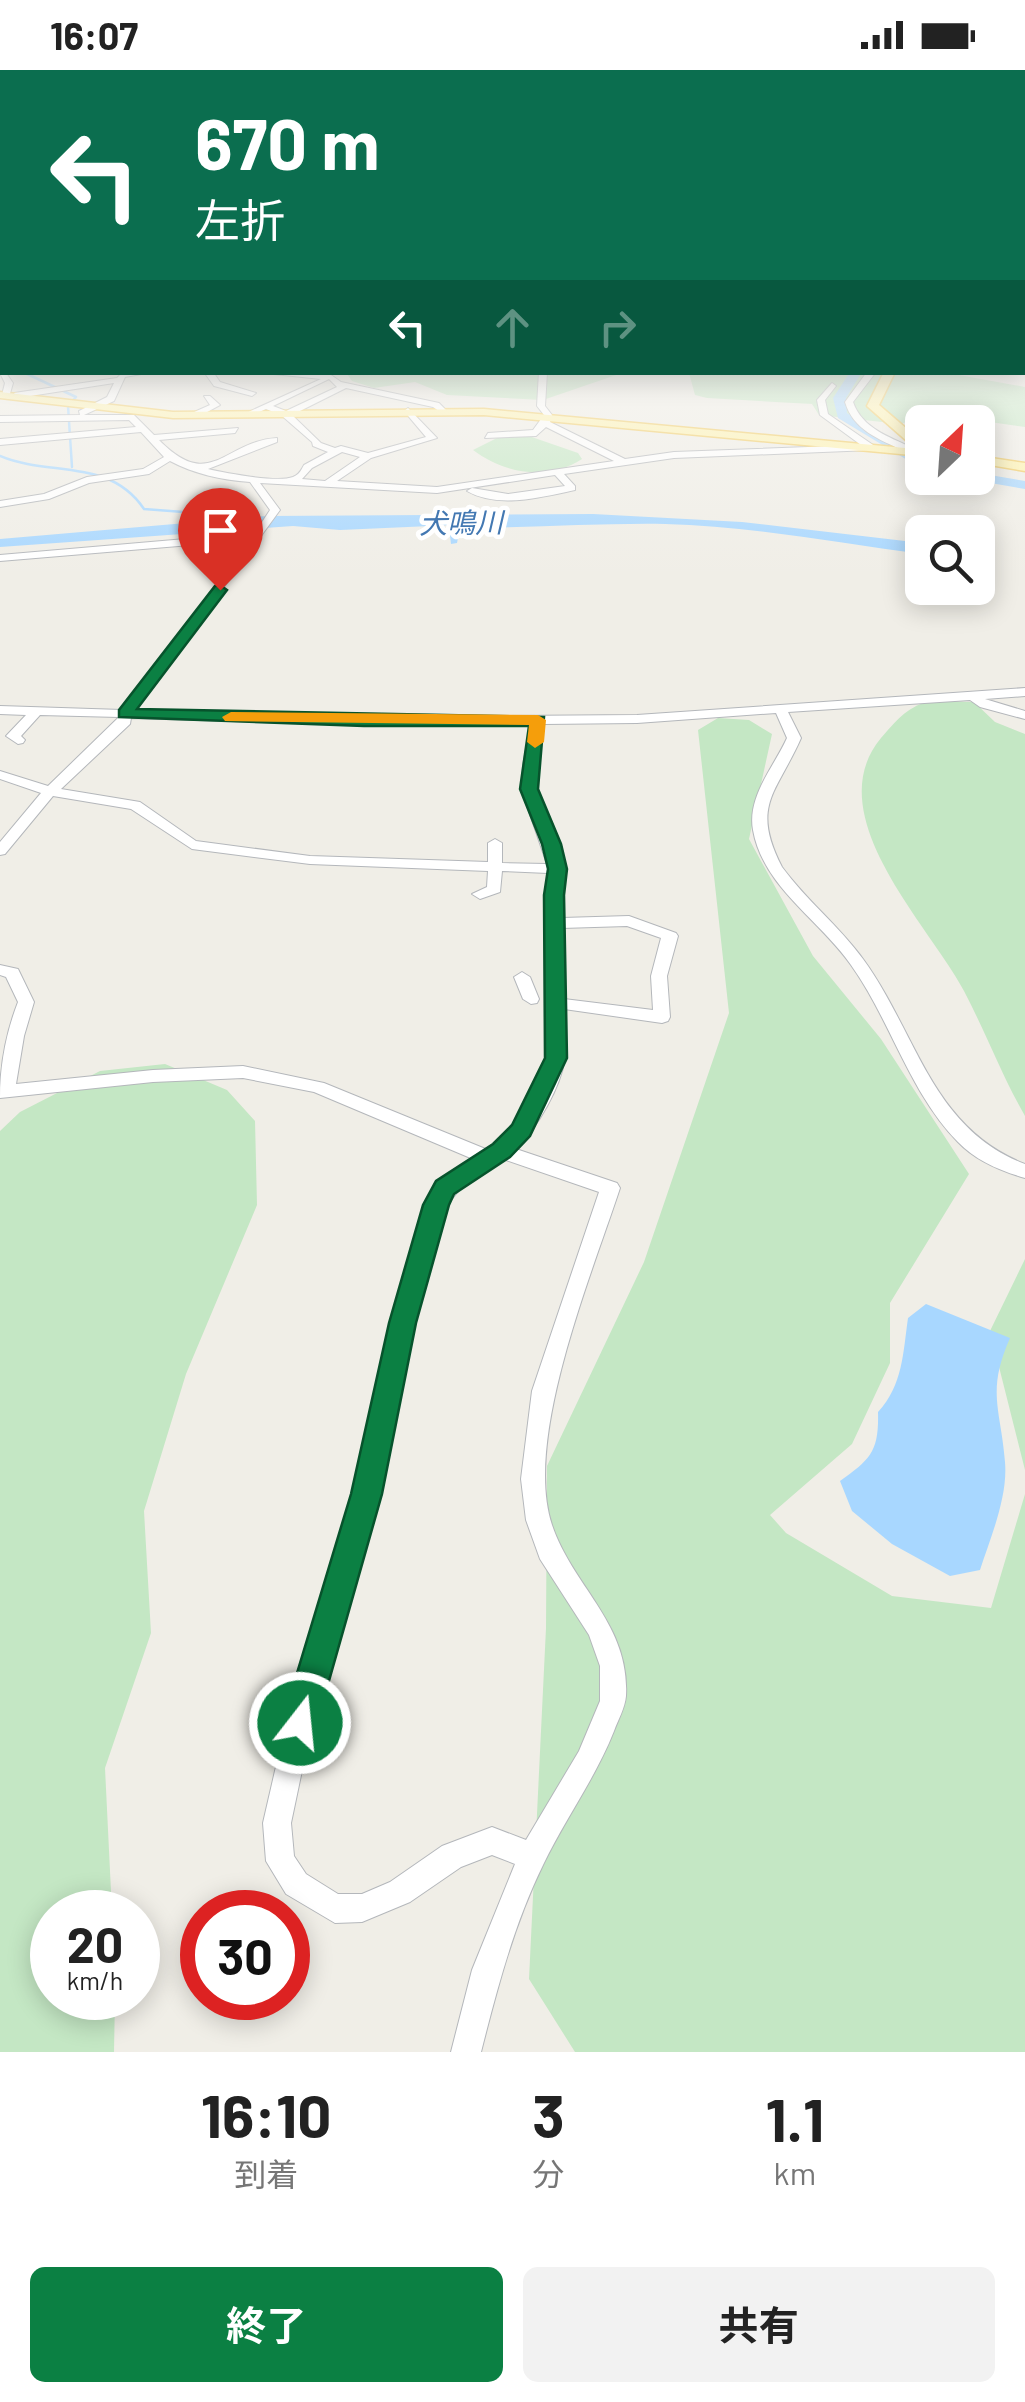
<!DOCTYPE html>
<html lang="ja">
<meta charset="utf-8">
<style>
:root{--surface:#fff;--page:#f2f2f2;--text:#222;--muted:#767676;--accent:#0b8043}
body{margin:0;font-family:Barlow,"Noto Sans JP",sans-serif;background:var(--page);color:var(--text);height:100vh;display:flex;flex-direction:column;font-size:38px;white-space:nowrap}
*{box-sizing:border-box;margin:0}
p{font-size:32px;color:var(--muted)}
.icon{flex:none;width:55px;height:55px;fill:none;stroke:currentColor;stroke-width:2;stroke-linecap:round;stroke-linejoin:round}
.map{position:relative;height:1982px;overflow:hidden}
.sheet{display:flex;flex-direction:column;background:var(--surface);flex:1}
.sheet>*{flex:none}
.top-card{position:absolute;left:0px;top:0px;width:1025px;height:305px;box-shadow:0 5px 25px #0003;background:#0b6e4f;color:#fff;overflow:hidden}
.needle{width:65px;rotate:25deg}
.fabs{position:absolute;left:905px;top:335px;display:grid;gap:20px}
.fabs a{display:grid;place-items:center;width:90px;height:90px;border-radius:15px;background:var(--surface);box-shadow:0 5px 25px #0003;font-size:50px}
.speed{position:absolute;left:30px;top:1820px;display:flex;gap:20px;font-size:50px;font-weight:700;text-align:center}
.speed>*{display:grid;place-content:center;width:130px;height:130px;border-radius:50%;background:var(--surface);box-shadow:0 5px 25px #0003;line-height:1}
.speed small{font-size:25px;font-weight:400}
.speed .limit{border:15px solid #d22;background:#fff;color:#111}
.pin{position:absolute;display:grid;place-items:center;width:85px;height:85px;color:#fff;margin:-102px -42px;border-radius:50% 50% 50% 0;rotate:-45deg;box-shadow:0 0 10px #0007}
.pin .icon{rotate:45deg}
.me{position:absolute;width:110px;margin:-55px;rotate:16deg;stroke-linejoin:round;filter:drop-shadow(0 0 8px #0008)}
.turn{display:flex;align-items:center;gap:35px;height:210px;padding:0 30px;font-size:45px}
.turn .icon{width:130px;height:130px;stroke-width:2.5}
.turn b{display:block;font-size:70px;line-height:85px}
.lanes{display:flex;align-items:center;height:95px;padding:0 30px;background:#0003;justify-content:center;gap:50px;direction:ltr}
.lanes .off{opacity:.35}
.eta{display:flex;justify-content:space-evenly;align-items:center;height:170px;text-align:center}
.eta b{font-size:60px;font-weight:700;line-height:70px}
.action{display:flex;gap:20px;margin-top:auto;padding:20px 30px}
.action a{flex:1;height:115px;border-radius:15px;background:var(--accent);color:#fff;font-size:40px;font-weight:700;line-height:115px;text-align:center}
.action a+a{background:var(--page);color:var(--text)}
.status{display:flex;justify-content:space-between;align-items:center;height:70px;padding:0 50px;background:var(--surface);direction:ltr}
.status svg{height:28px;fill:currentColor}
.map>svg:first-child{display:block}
.green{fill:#c4e7c4}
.water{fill:#a8d7ff}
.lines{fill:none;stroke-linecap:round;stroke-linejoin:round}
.stream{stroke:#a8d7ff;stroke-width:2.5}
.river{fill:#a8d7ff;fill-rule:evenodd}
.minor-casing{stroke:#b4b7bb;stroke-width:2}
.major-casing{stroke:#f2cb5e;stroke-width:3}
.minor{fill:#fff;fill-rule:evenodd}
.major{fill:#fff3ad;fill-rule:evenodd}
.route{fill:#0b8043;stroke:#07532c;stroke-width:2.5}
.slow{fill:#f59e0b}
.labels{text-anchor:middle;stroke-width:9;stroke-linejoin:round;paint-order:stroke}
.far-water-label{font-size:28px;font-style:italic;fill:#4378b2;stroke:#fff}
</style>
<div class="status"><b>16:07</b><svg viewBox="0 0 49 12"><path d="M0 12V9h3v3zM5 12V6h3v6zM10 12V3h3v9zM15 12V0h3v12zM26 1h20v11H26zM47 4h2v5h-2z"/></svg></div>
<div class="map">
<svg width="1025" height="1982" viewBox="0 0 1025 1982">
<rect width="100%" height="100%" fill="#f0eee7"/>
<path class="green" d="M942,302L1025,317V357L933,344L900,354L819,345L812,334L707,328L695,325L689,303Z
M622,303L543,330L447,325L415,312L374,318L352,311L347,304Z
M505,364L526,365L578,383L582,389C548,411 505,404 473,380Z
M928,631L974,632L995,652L1025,664V1046C1002,1006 986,963 964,921C930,856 817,745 881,668C897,650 905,639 928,631Z
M718,648L749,650L772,664L749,769L813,886L881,969L969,1104L890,1233V1293L852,1374L770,1445L786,1463L892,1526L991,1538L1025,1424V1982H575L529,1909L546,1558L547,1396L644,1192L729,943L698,660Z
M165,994L227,1020L255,1051L257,1135L186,1304L144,1441L151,1563L105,1698L112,1842H52V1928H115L114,1982H0V1061L20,1042L100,1001Z
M1025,1189V1400L990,1261Z"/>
<path class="water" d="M593,444L742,452L922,473V484C837,473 751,456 665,454C597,453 530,458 460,458L457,473L451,474L449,457L453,455L340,460L293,456L0,477V469L267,446Z
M926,1234L1010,1268C986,1322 1001,1339 1005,1392C1008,1427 991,1466 980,1500L950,1506L892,1474L852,1441L840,1411C871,1389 879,1381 878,1342C903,1315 903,1283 908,1248Z"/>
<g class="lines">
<path class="stream" d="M23,302L76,327L68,336L72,397
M0,386C49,407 109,387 144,439L261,448"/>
<path class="river" d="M850,302H862L846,328L847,343L922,389V399L838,348L833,328Z
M978,403L1025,411V419L973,410Z"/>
<g class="minor-casing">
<path id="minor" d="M0,277H2V281H0Z
M152,302L125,307L114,331L84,345H134L154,365L238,358L235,363L159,370C211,423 224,371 277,368V372L208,399C225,403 277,413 293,407C300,404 301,400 304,395L328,382L313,376L312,372L281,345L266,339L248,347L244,344L321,309L255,302L331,305L341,312L439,333L446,340L442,343L433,337L346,318L292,345L321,373L335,378L341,376L368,383L426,367L404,341L408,338L437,368L371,388L337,411L437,417L614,391L546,357L536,366L485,368L488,363L533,360L544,345L537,336L539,302H547L545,336L552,345L550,352L625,389L674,382L861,375L820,345L817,330L832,313L836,316L825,330L828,344L876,377L871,380L674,388L564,404L575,416V420C542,427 498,439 467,421L472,418L508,424L565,416L555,405L437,423L260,413L280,440L134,640L363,647L637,645L1025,618V626L985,629L1025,641V649L980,637L970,630L788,642L801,668C777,723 750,735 782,797C806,830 839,856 863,889C917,963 931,1058 1025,1094V1108C1001,1101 976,1091 958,1072C909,1022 891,951 851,895C820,850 763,817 753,760C747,726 774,697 787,668L776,643L637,653L544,654L536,695V721L565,799L562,802V848L629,846L676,863L678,866L667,906L670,947L668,951L662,953L564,939C564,955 567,972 565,988C560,1019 538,1056 516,1079L617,1113L620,1118C592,1204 523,1369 552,1455C573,1517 630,1554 626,1626C625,1638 618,1650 614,1661C595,1709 565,1749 543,1795C514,1854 497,1919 481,1982H451L472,1900L515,1794L492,1785L461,1797L410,1832L362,1852L335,1853L286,1824L266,1791L263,1753L286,1653L354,1423L391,1253L426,1135L442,1112L473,1089L314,1022L243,1008L153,1012L0,1028C0,995 6,963 18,932L6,907L0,905V895L18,899L34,932L24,966L16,1014L153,1000L243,996L324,1013L488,1080L504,1068L522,1047L547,988L548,803L502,801L500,822L480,829L472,824L487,817L488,801L310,794L192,779L131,739L53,726L5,784L0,785V772L41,723L0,709V701L48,716L119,647L40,645L21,666L25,670L23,673L18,674L6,666L26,645L0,644V636L122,640L250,470L0,491V485L255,463L270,440L250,412C223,410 194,404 170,391L149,404L89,413L49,429L0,437V431L44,424L87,407L143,399L164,387L141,362L0,375V369L136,357L129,350L0,352V346L80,345L79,341L107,327L114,313L17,328L14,323L117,308L122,303ZM329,309L337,317L286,341L273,336ZM342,382L360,387L325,411L302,409L312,398ZM131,648L363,655L531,654L523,695L522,721L547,794L502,793V773L495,769L488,773V792L310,786L196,771L140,732L61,719L130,654ZM627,856L661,868L651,906L653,940L564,929L562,858ZM503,1089L599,1122L532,1321L521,1409L526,1450L540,1489L589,1565L600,1596V1631L579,1681L526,1770L492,1757L442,1776L390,1812L362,1824H338L306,1804L294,1786L291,1753L312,1653L378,1423L413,1253L446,1136L463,1115Z
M204,302H213L220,312L256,323L252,326L214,316Z
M867,302H876L853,332C862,358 889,367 911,377V381H905C880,370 853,360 845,332Z
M0,303H6L13,313L9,327L2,325L5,313Z
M204,326H210L220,335L198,347H192V343L210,335Z
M522,902L530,907L539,929L537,933L531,934L523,929L514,907Z"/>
</g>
<g class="major-casing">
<path id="major" d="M884,302H895L879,335L922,372V386L484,345L173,348L0,328V322L173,342L484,339L916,379L867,336Z
M978,386L1025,393V401L978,393Z"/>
</g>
<use href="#minor" class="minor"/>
<use href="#major" class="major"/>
</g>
<linearGradient id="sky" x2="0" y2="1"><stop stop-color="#8ec2f1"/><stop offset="0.45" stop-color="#f8f7f4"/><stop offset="1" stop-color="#f8f7f4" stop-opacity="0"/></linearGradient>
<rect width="1025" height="507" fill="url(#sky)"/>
<path class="route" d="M220,515L227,520L137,639L544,647L538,719L561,774L567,799L564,825L567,988L530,1066L510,1087L454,1124L449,1135L416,1253L382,1424L317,1653L312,1665L300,1670L287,1665L282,1653L351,1424L389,1253L423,1135L436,1111L493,1074L512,1055L545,988L544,825L548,799L542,774L520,719L529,656H364L119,647V640L215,516Z"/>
<path class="slow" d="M231,642L538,645L546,650L544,672L535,678L527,672L529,655L225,651L222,647Z"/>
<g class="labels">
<g class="far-water-label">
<text transform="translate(461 453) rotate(-1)" y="10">犬鳴川</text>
</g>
</g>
</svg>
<div class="fabs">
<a><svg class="needle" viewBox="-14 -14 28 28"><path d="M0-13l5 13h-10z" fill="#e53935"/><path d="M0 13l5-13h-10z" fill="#767676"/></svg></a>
<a><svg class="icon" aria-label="search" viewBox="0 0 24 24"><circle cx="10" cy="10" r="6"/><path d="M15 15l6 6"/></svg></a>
</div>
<div class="speed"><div>20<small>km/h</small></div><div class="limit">30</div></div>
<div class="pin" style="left:220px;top:520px;background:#d93025"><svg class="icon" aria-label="arrive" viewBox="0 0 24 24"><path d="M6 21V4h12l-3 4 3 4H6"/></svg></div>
<svg class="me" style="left:300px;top:1653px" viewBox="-20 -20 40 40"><circle r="17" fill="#0b8043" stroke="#fff" stroke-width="3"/><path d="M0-11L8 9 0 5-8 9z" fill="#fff"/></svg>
<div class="top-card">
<div class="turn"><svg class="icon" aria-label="left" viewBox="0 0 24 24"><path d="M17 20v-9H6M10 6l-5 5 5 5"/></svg><div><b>670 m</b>左折</div></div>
<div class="lanes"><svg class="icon" aria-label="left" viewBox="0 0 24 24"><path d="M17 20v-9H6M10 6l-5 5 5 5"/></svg><svg class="icon off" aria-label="ahead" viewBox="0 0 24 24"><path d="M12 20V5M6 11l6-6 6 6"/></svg><svg class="icon off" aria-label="right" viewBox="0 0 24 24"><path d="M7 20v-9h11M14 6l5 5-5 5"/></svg></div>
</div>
</div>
<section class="sheet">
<div class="eta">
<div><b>16:10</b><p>到着</p></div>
<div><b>3</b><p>分</p></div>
<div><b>1.1</b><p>km</p></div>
</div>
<div class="action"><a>終了</a><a>共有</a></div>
</section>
